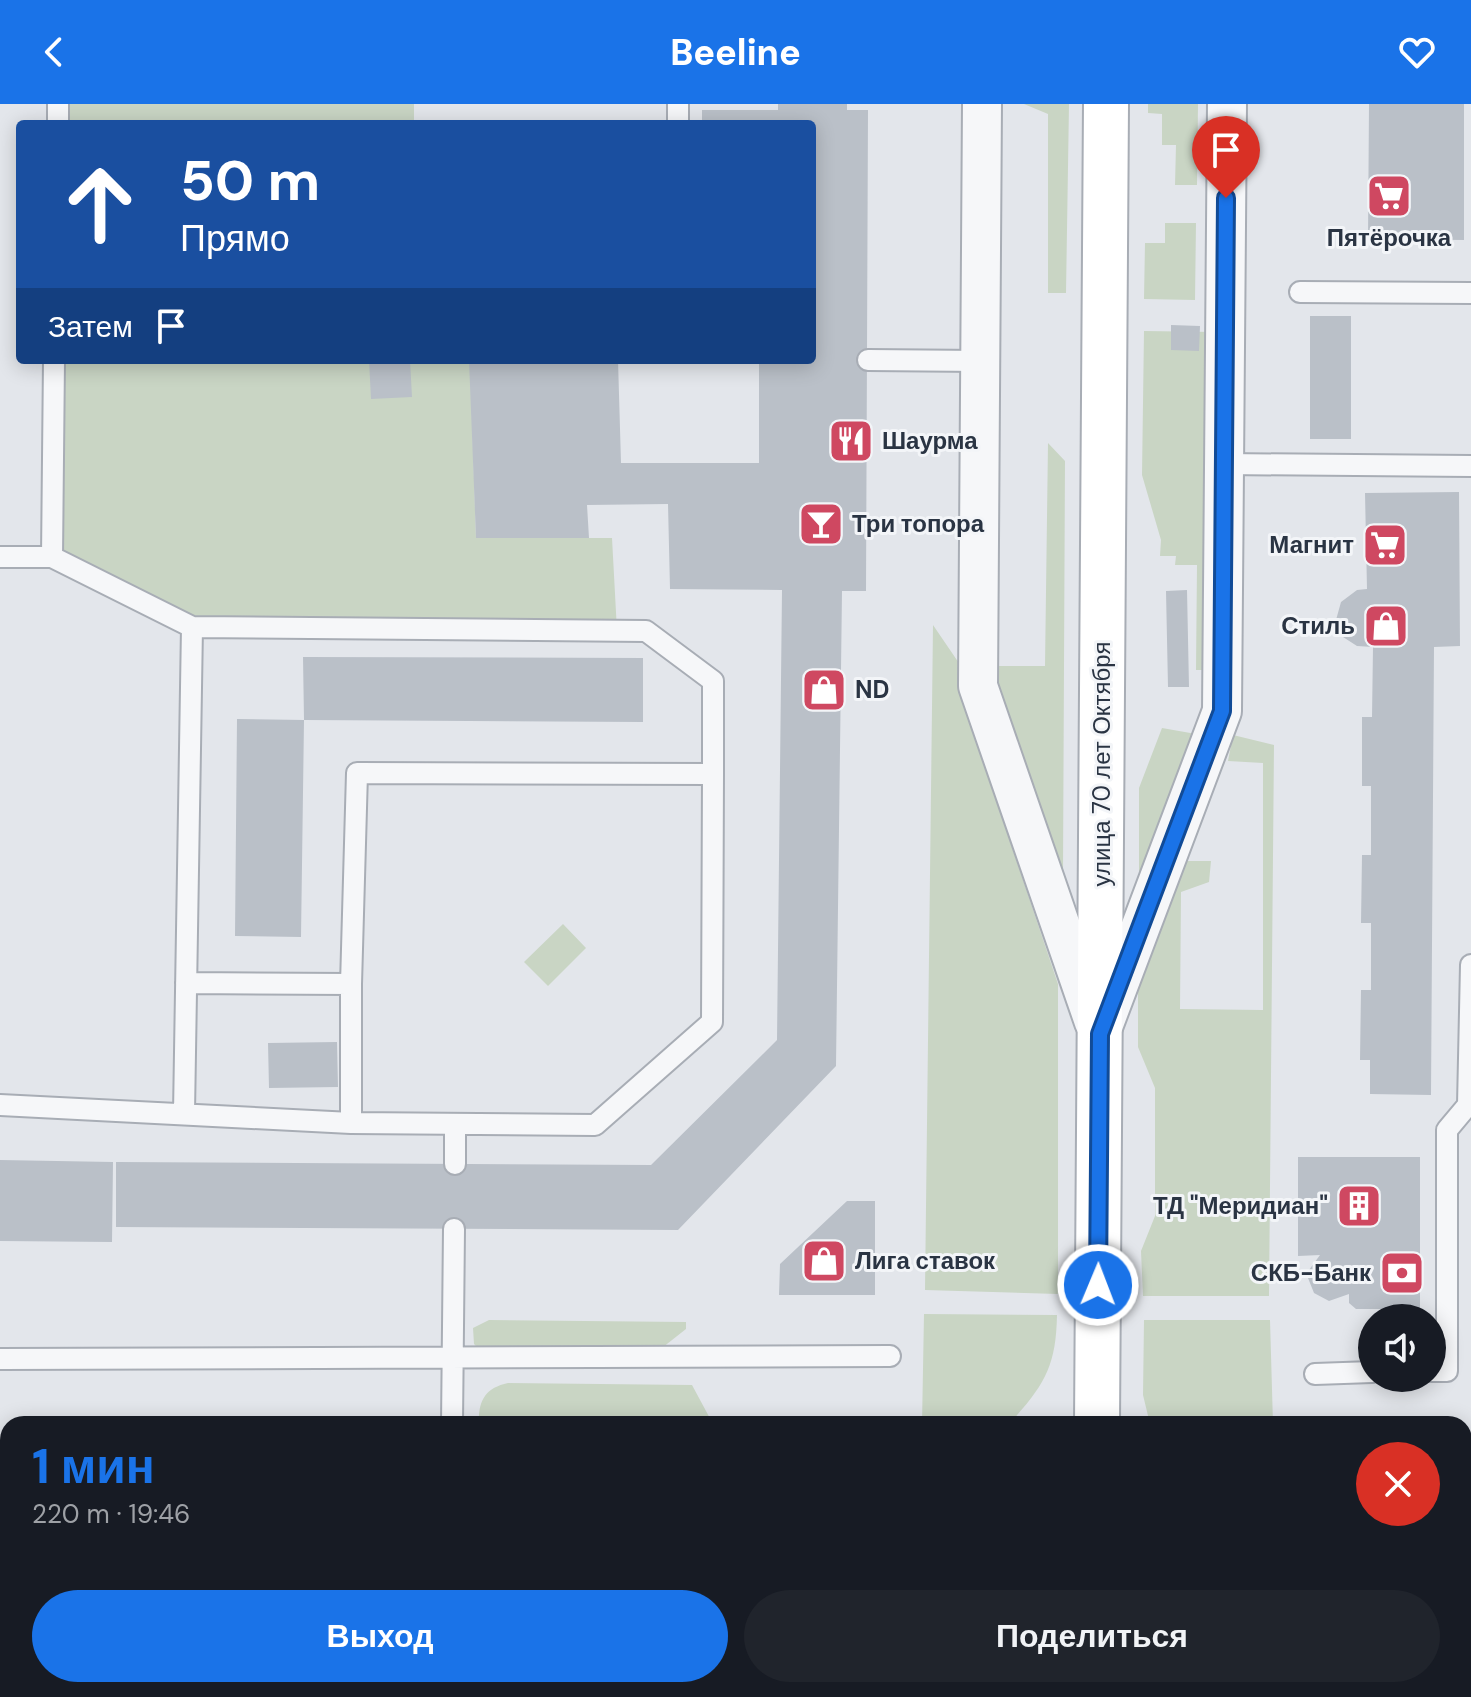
<!DOCTYPE html>
<html lang="ru">
<meta charset="utf-8">
<style>
:root{--surface:#171b24;--page:#20242c;--text:#f1f3f6;--muted:#9ea1a6;--accent:#1a73e8}
body{margin:0;font-family:"DM Sans",sans-serif;background:var(--page);color:var(--text);height:100vh;display:flex;flex-direction:column;font-size:30px;white-space:nowrap}
*{box-sizing:border-box;margin:0}
p{font-size:26px;color:var(--muted)}
.icon{flex:none;width:44px;height:44px;fill:none;stroke:currentColor;stroke-width:2;stroke-linecap:round;stroke-linejoin:round}
.map{position:relative;flex:1;overflow:hidden}
.drawer{position:absolute;left:0px;top:1312px;width:1472px;height:282px;display:flex;flex-direction:column;background:var(--surface);border-radius:24px 24px 0 0;box-shadow:0 4px 20px #0003}
.drawer>*{flex:none}
.banner{position:absolute;left:16px;top:16px;width:800px;height:244px;border-radius:8px;box-shadow:0 4px 20px #0003;background:#1a4fa0;color:#fff;overflow:hidden}
.fabs{position:absolute;left:1358px;top:1200px;display:grid;gap:16px}
.fabs a{display:grid;place-items:center;width:88px;height:88px;border-radius:50%;background:var(--surface);box-shadow:0 4px 20px #0003;font-size:40px}
.pin{position:absolute;display:grid;place-items:center;width:68px;height:68px;color:#fff;margin:-82px -34px;border-radius:50% 50% 50% 0;rotate:-45deg;box-shadow:0 0 8px #0007}
.pin .icon{rotate:45deg}
.me{position:absolute;width:88px;margin:-44px;rotate:1deg;stroke-linejoin:round;filter:drop-shadow(0 0 6px #0008)}
.turn{display:flex;align-items:center;gap:28px;height:168px;padding:0 32px;font-size:36px}
.turn .icon{width:104px;height:104px;stroke-width:2.5}
.turn b{display:block;font-size:56px;line-height:68px}
.then{display:flex;align-items:center;height:76px;padding:0 32px;background:#0003;gap:16px;font-size:30px}
.round{display:grid;place-items:center;flex:none;width:84px;height:84px;border-radius:42px;background:var(--page)}
.summary{display:flex;align-items:center;justify-content:space-between;height:136px;padding:0 32px}
h1{font-size:48px;font-weight:800;line-height:60px;color:var(--accent)}
.primary-button{display:flex;gap:16px;margin-top:auto;padding:16px 32px}
.primary-button a{flex:1;height:92px;border-radius:48px;background:var(--accent);color:#fff;font-size:32px;font-weight:800;line-height:92px;text-align:center}
.primary-button a+a{background:var(--page);color:var(--text)}
header{display:flex;justify-content:space-between;align-items:center;height:104px;padding:0 32px;background:var(--accent);color:#fff;font-size:36px;font-weight:800}
.map>svg:first-child{display:block}
.green{fill:#c9d5c4}
.building{fill:#bac0c8}
.lines{fill:none;stroke-linecap:round;stroke-linejoin:round}
.lane-casing{stroke:#a8adb5;stroke-width:24}
.street-casing{stroke:#a8adb5;stroke-width:42}
.secondary-casing{stroke:#a8adb5;stroke-width:48}
.lane{stroke:#f6f7f9;stroke-width:20}
.street{stroke:#f6f7f9;stroke-width:38}
.secondary{stroke:#fff;stroke-width:44}
.route-casing{stroke:#114b97;stroke-width:20}
.route{stroke:#1a73e8;stroke-width:14}
.labels{text-anchor:middle;stroke-width:6;stroke-linejoin:round;paint-order:stroke}
.poi-label{font-size:24px;font-weight:bold;fill:#2a3443;stroke:#f3f5f8;text-anchor:start}
.street-label{font-size:24px;fill:#2a3443;stroke:#f3f5f8}
</style>
<header><svg class="icon" aria-label="back" viewBox="0 0 24 24"><path d="M15 5l-7 7 7 7"/></svg>Beeline<svg class="icon" aria-label="heart" viewBox="0 0 24 24"><path d="M12 20l-8-8c-3-5 5-10 8-4 3-6 11-1 8 4z"/></svg></header>
<div class="map">
<svg width="1471" height="1593" viewBox="0 0 1471 1593">
<rect width="100%" height="100%" fill="#e3e6eb"/>
<path class="green" d="M58,0H414V20H58Z
M1024,0H1069L1066,189H1048V10Z
M1148,0H1198L1197,81H1175L1176,41H1162V10L1148,9Z
M1165,119H1196L1195,196L1144,195L1145,139H1165Z
M1144,227L1215,228L1211,566H1196L1197,461H1175L1176,452H1160L1161,436L1142,371Z
M54,256H470L476,434H612L617,527L192,523L52,453Z
M1048,339L1065,357L1063,767C1037,703 998,633 998,562H1045Z
M933,521L963,565L969,615L1058,880V1190L925,1186Z
M1162,624L1196,630L1139,780V684Z
M1233,631L1274,641L1269,1192H1143L1141,1147L1155,1112V984L1138,943V863L1182,757H1211L1209,778L1181,788L1180,905L1263,906V659L1228,657Z
M563,820L586,844L548,882L524,858Z
M924,1210L1057,1211C1056,1262 1045,1280 1011,1318L922,1320Z
M489,1216L686,1218V1225L653,1251L479,1245L474,1240L473,1224Z
M1144,1216H1270L1273,1320H1150L1143,1291Z
M508,1279L692,1281L713,1320H479C478,1297 485,1284 508,1279Z
M1140,1587L1302,1590V1593H1140Z"/>
<path class="building" d="M778,0H847V6H868L866,487H842L836,962L678,1126L116,1123V1058L651,1061L777,936L782,486L670,485L668,400L587,401L589,434H476L469,256H618L621,359H759V256H812V20H702V6H778Z
M1369,0H1464V136L1368,135Z
M1310,212H1351V335H1310Z
M1171,221L1200,222L1199,247L1171,246Z
M369,256H410L412,293L371,295Z
M1459,388L1460,542L1434,543L1431,991L1370,990V956H1360L1361,886H1371V819H1361L1362,751H1371V682H1362V613H1372L1373,543L1357,542L1343,533L1336,516L1341,498L1357,486L1367,485L1365,389Z
M1187,486L1189,583H1168L1166,487Z
M303,553L643,554V618L304,616Z
M237,615L304,616L301,833L235,832Z
M337,938L338,983L269,984L268,939Z
M1298,1053H1420V1205H1356L1349,1199V1190L1329,1197L1314,1189L1308,1174L1309,1166L1320,1151L1298,1152Z
M0,1056L113,1058L112,1138L0,1137Z
M847,1097H875V1191H779L780,1160Z"/>
<g class="lines">
<g class="lane-casing">
<path id="lane" d="M58,20V0
M678,20V0
M1300,188L1471,189
M868,256L981,257
M1224,360L1471,362
M0,453H52L192,523L646,527L713,577V670
M52,453L54,256
M351,880V1019
M0,1001L351,1019L595,1021L712,918L713,670L357,669L351,880L186,879
M184,1009L192,523
M455,1060V1021
M0,1255L890,1252
M1432,1267H1447V1026L1468,1001L1471,861
M1315,1270L1372,1268
M452,1320L454,1125
M241,1593V1586"/>
</g>
<g class="street-casing">
<path id="street" d="M982,0L978,582L1094,918
M1104,920L1222,607L1227,0
M0,1497H8"/>
</g>
<g class="secondary-casing">
<path id="secondary" d="M1097,1320L1106,0
M0,1374H8
M1464,1390H1471
M1096,1593V1586"/>
</g>
<use href="#lane" class="lane"/>
<use href="#street" class="street"/>
<use href="#secondary" class="secondary"/>
</g>
<g class="lines">
<g class="route-casing">
<path id="route" d="M1098,1181L1100,930L1222,607L1226,94"/>
</g>
<use href="#route" class="route"/>
</g>
<defs>
<g id="supermarket-square" transform="scale(2.3)"><rect x="-9" y="-9" width="18" height="18" rx="4" fill="#cf4861" stroke="#f3f5f8"/><path d="M-6-5.5h2.5l.6 2H6L4.5 2H-2.5L-4.4-4H-6ZM-1.5 3.2a1.3 1.3 0 1 0 .1 0ZM3 3.2a1.3 1.3 0 1 0 .1 0Z" fill="#fff"/></g>
<g id="restaurant-square" transform="scale(2.3)"><rect x="-9" y="-9" width="18" height="18" rx="4" fill="#cf4861" stroke="#f3f5f8"/><path d="M-5-6h1v4h1v-4h1v4h1v-4h1v5L-1.5 .5V6h-2V.5L-5-1ZM5-6V6H3V1.5H1.5Q1.5-4 5-6Z" fill="#fff"/></g>
<g id="bar-square" transform="scale(2.3)"><rect x="-9" y="-9" width="18" height="18" rx="4" fill="#cf4861" stroke="#f3f5f8"/><path d="M-6-5H6L.8 .8V4.5H3.5V6h-7V4.5H-.8V.8Z" fill="#fff"/></g>
<g id="shop-square" transform="scale(2.3)"><rect x="-9" y="-9" width="18" height="18" rx="4" fill="#cf4861" stroke="#f3f5f8"/><path d="M-5-2.5h2.3a2.7 3.5 0 0 1 5.4 0H5L5.5 6h-11ZM-1.5-2.5h3a1.5 2.3 0 0 0-3 0Z" fill="#fff"/></g>
<g id="building-square" transform="scale(2.3)"><rect x="-9" y="-9" width="18" height="18" rx="4" fill="#cf4861" stroke="#f3f5f8"/><path d="M-4-6H4V6H1V3H-1V6H-4ZM-2.5-4.3h1.7v1.8h-1.7ZM.8-4.3h1.7v1.8H.8ZM-2.5-1h1.7V.8h-1.7ZM.8-1h1.7V.8H.8Z" fill="#fff"/></g>
<g id="bank-square" transform="scale(2.3)"><rect x="-9" y="-9" width="18" height="18" rx="4" fill="#cf4861" stroke="#f3f5f8"/><path d="M-6-4H6V4H-6ZM0-2.3a2.3 2.3 0 1 0 0 4.6a2.3 2.3 0 1 0 0-4.6Z" fill="#fff"/></g>
</defs>
<g fill-rule="evenodd">
<use href="#supermarket-square" x="1389" y="92"/>
<use href="#restaurant-square" x="851" y="337"/>
<use href="#bar-square" x="821" y="420"/>
<use href="#supermarket-square" x="1385" y="441"/>
<use href="#shop-square" x="1386" y="522"/>
<use href="#shop-square" x="824" y="586"/>
<use href="#building-square" x="1359" y="1102"/>
<use href="#shop-square" x="824" y="1157"/>
<use href="#bank-square" x="1402" y="1169"/>
</g>
<g class="labels">
<g class="poi-label">
<text x="1389" y="142" text-anchor="middle">Пятёрочка</text>
<text x="882" y="345">Шаурма</text>
<text x="852" y="428">Три топора</text>
<text x="1354" y="449" text-anchor="end">Магнит</text>
<text x="1355" y="530" text-anchor="end">Стиль</text>
<text x="855" y="594">ND</text>
<text x="1328" y="1110" text-anchor="end">ТД "Меридиан"</text>
<text x="855" y="1165">Лига ставок</text>
<text x="1371" y="1177" text-anchor="end">СКБ-Банк</text>
</g>
<g class="street-label">
<text transform="translate(1102 660) rotate(-90)" y="8">улица 70 лет Октября</text>
</g>
</g>
</svg>
<div class="fabs">
<a><svg class="icon" aria-label="sound" viewBox="0 0 24 24"><path d="M4 9h4l5-4v14l-5-4H4zM17 9q2 3 0 6"/></svg></a>
</div>
<div class="pin" style="left:1226px;top:94px;background:#d93025"><svg class="icon" aria-label="arrive" viewBox="0 0 24 24"><path d="M6 21V4h12l-3 4 3 4H6"/></svg></div>
<svg class="me" style="left:1098px;top:1181px" viewBox="-20 -20 40 40"><circle r="17" fill="#1a73e8" stroke="#fff" stroke-width="3"/><path d="M0-11L8 9 0 5-8 9z" fill="#fff"/></svg>
<div class="banner">
<div class="turn"><svg class="icon" aria-label="ahead" viewBox="0 0 24 24"><path d="M12 20V5M6 11l6-6 6 6"/></svg><div><b>50 m</b>Прямо</div></div>
<div class="then">Затем<svg class="icon" aria-label="arrive" viewBox="0 0 24 24"><path d="M6 21V4h12l-3 4 3 4H6"/></svg></div>
</div>
<section class="drawer">
<div class="summary"><div><h1>1 мин</h1><p>220 m · 19:46</p></div><a class="round" style="background:#d93025;color:#fff"><svg class="icon" aria-label="close" viewBox="0 0 24 24"><path d="M6 6l12 12M18 6L6 18"/></svg></a></div>
<div class="primary-button"><a>Выход</a><a>Поделиться</a></div>
</section>
</div>
